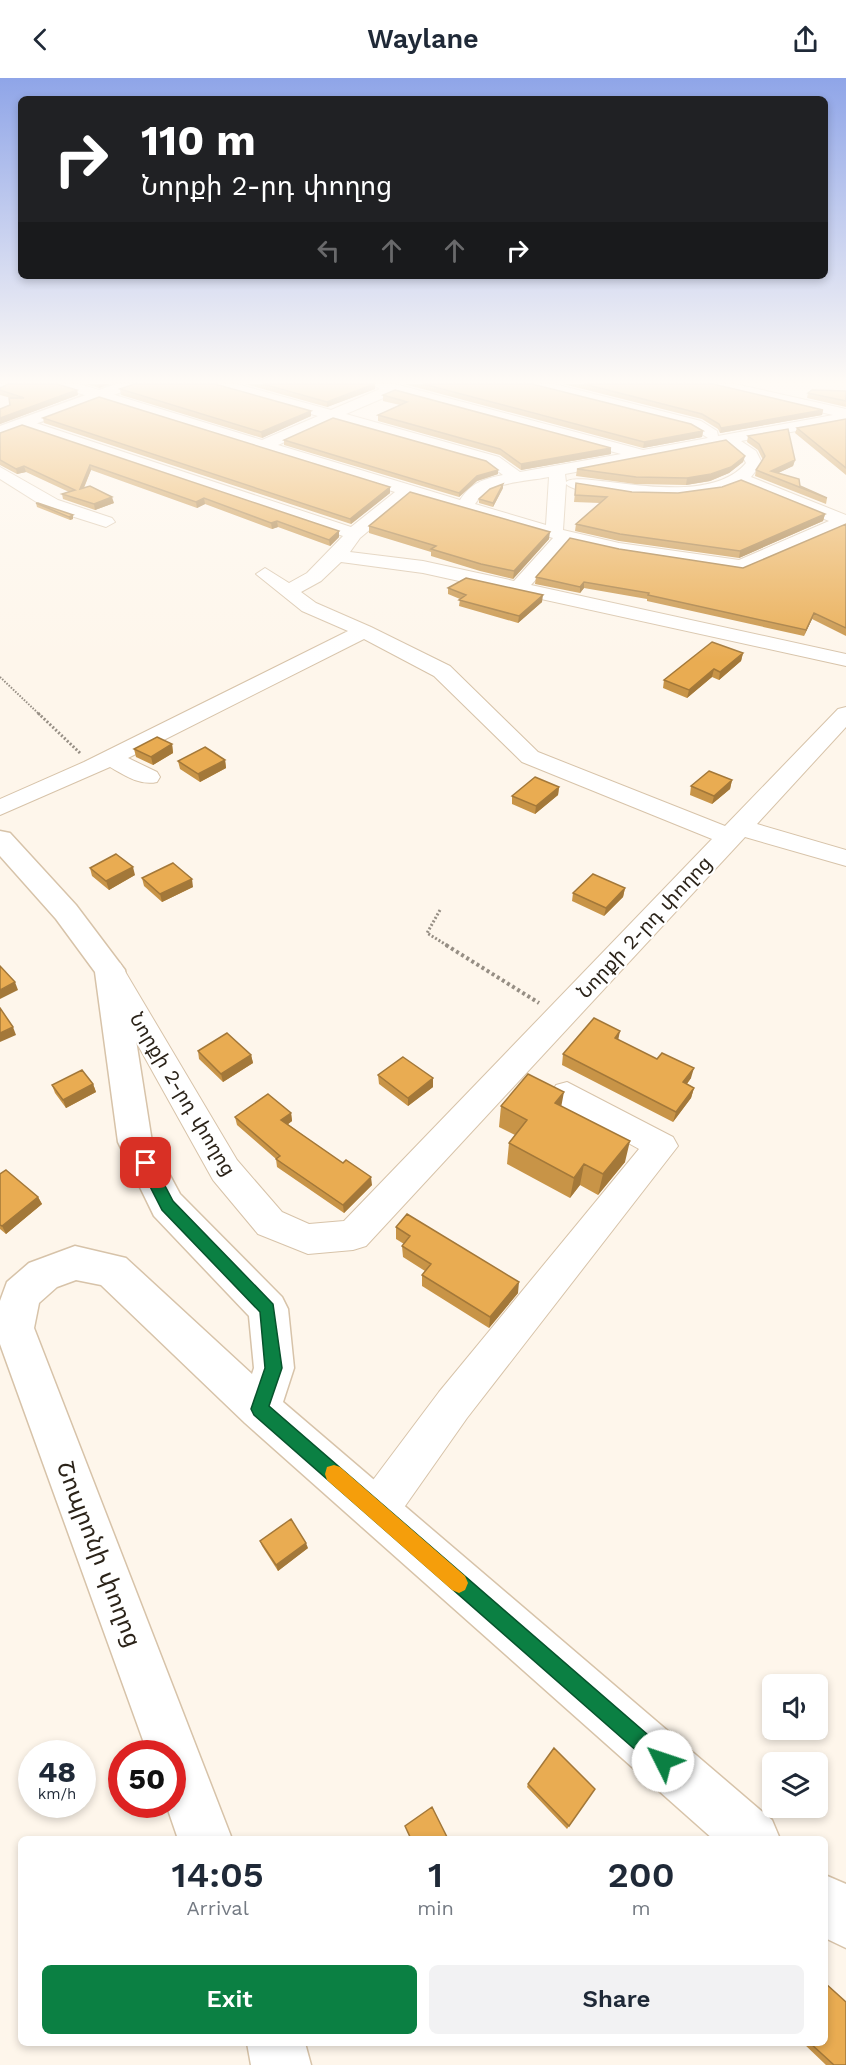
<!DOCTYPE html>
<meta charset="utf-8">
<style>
:root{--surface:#fff;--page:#f2f2f3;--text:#1f2937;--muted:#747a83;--accent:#0b8043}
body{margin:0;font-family:"Work Sans","Noto Sans Armenian",sans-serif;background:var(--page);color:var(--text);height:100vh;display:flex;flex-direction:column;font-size:22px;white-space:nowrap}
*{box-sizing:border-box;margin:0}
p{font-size:20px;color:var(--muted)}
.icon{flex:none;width:33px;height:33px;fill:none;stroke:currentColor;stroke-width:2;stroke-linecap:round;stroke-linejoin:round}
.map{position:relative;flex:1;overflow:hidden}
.drawer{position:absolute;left:18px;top:1758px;width:810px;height:210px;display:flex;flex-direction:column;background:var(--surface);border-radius:9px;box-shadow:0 3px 9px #0003}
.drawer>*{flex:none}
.banner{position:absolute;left:18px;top:18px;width:810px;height:183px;border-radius:9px;box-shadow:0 3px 9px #0003;background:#202124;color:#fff;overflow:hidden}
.tools{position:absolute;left:762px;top:1596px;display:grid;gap:12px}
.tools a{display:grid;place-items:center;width:66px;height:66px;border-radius:9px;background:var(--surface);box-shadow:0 3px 9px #0003;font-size:30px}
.speed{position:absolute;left:18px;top:1662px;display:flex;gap:12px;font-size:30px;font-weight:700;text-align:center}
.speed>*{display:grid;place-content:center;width:78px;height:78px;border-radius:50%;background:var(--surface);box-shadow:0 3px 9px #0003;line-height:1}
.speed small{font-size:15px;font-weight:400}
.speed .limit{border:9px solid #d22;background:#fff;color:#111}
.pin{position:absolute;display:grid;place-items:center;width:51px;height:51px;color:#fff;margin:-26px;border-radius:12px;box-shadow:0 3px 9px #0006}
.me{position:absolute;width:66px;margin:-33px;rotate:311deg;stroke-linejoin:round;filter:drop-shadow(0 0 4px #0008)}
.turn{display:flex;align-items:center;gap:21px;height:126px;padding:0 24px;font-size:27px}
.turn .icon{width:78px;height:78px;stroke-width:2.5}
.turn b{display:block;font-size:42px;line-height:51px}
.lanes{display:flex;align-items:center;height:57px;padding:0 24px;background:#0003;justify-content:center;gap:30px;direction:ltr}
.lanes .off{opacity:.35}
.eta{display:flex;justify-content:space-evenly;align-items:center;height:102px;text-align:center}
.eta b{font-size:36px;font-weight:600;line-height:42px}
.cta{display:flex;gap:12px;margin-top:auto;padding:12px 24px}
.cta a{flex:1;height:69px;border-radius:9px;background:var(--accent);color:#fff;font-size:24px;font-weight:600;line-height:69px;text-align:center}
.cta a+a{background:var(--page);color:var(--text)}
header{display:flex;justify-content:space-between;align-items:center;height:78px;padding:0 24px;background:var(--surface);font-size:27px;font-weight:600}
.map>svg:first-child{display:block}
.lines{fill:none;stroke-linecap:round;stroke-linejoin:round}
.minor-casing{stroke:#d7c3a9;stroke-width:2}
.major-casing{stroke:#d7c3a9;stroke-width:3}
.path-far2{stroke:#968e84;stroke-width:2;stroke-dasharray:1.5 1.5;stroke-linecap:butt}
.path-far1{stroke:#968e84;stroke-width:3;stroke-dasharray:2 2;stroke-linecap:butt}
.path{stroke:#968e84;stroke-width:4;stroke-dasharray:3 3;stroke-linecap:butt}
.minor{fill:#fff;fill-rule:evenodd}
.major{fill:#fff;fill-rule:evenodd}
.wall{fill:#c89447}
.shaded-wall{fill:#a37839}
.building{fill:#e9ac52;stroke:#a37839;stroke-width:1.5}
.route{fill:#0b8043;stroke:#07532c;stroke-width:1.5}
.slow{fill:#f59e0b}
.labels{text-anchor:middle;stroke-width:4.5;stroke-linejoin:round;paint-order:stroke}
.street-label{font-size:20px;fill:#2b2319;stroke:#fff}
.near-street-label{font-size:24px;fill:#2b2319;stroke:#fff}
</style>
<header><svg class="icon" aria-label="back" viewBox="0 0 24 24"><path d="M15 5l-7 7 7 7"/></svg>Waylane<svg class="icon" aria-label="share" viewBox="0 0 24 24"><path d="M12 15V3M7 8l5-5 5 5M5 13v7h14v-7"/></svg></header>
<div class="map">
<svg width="846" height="1987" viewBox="0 0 846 1987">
<rect width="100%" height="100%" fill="#fef6eb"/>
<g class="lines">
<g class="minor-casing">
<path id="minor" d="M0,306H15L0,313Z
M57,306H79L262,362L318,338L216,309L214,306H237L331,332L380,311L372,306H395L643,372L708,360L691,349L532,309L530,306H554L701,343L717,353L718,358L833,337L711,309L709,306H735L846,331V344L741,363L756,373L762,385L751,399L846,437V449L741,494L619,475L569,464L531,507L846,576V588L423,495L341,484L321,503L301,514L316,525L371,549L450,588L538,674L725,748L838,631L846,629V649L757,746L846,772V788L745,759L366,1168L353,1172L308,1176L258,1156L213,1102L96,892L100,885L110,882L120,885L237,1082L282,1134L309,1146L344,1143L712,761L522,684L434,598L364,561L128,680L157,694L160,699L157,704C140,708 124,697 110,689L0,737V721L84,684L348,553L302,533L256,496L265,490L289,505L307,495L343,458L17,348L14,345L17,342H27L351,449L395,414L59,309ZM395,315L621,376L520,394L499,379L346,336ZM333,342L487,385L503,397C483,401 471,405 460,422L278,367ZM725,366L743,379L746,385C705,435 580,390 566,404L565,396ZM549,399L546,447L475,426C489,403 524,404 549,399ZM566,406C580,420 676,420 698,417C708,416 736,406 743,407C772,415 801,432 829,443L739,482L619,465L563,452ZM410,418L553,460L514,503L423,483L350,474L360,460Z
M0,389L58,422L112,440L115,444L106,449L46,430L0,401Z
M567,1004L673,1059L678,1068L467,1340L391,1448L376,1454L361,1448L355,1433L361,1418L439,1314L639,1071L556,1025L551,1016L556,1007Z"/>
</g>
<g class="major-casing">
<path id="major" d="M116,306H137L135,309L0,359V348Z
M0,753L10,755L76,827L125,892L152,1064L180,1116L282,1219L288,1231L294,1290L283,1324L772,1742L780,1761H713L245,1345L101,1207L76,1202L57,1209L39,1225L34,1250L232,1761H178L166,1726H172V1676H148L0,1266V1223L7,1204L29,1185L75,1168L126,1180L252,1296L254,1290L249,1238L154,1138L118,1064L95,894L56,841L0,778Z
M825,1797L846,1806V1870L825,1860Z
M247,1965H305L311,1987H251Z"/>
</g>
<path class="path-far2" d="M0,599L40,637"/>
<path class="path-far1" d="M38,635L80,675
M440,832L427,855L448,868"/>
<path class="path" d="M446,867L539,925"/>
<use href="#minor" class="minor"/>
<use href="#major" class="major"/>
</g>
<path class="wall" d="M86,306H110L99,310Z
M245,306H375V311L327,329Z
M404,306H532L703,353L702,359L643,370Z
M563,306H713L823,332L822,337L720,355L718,351L702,341Z
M0,310L77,312L78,317L0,346V331L10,327L11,320L0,317Z
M120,311L311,338L262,360L121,317Z
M846,313V329L807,320L808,315Z
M383,317L611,376L521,392L500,377L378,343V337L400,327L383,323Z
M43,340L390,409V415L351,446L44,345Z
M846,341V397L795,355L797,350Z
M0,355L339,453V459L330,468L278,449L272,451L205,426L197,430L91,392L84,410L114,425L95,432L63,421L62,416L69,414L26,394L17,396L0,387Z
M748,358L795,382L793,388L778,395L800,408L827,420L826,426L755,398L756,392L763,382L758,372L747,364Z
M284,362L498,396L477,403L459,419L284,367Z
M745,378L743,384L729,395L710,403L686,407L635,406L576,398L577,391Z
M576,405L632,414L825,436L823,443L739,480L619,463L575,453L576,446L600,425L574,424Z
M503,410L493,429L479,425V421Z
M36,425L73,437V441L70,442L37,429Z
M846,446V558L812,541L804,558L647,523V521L584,510L580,515L535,506L536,499L619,471L743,490Z
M369,448L549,461L513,501L480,493L431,478V474L369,455Z
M448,510L542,524L518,545L459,528L460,521L448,516Z
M743,575L741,583L719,602L712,599L687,620L663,610L664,602Z
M172,666L173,675L153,687L136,679L134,671Z
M225,682L226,690L200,704L180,691L178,683Z
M732,702L730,711L712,726L690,717L691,708Z
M559,709L558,717L535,736L512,726V718Z
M90,790L135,797L109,812L92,798Z
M142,800L193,809L162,824L144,808Z
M625,810L623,819L604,838L572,823L573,815Z
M619,962L691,1000L687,1006L694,1010L691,1020L673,1044L562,987L563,976Z
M198,973L251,977L253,985L223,1004L199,981Z
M378,997L433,1009L408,1028L379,1006Z
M93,1006L96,1014L66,1030L55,1015L52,1007Z
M501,1028H562L625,1084L598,1117L580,1107L570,1120L507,1086L509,1065L515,1057L499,1049Z
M291,1035L292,1043L288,1046L372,1107L344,1135L277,1089L276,1081L237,1047L235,1039Z
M0,1096L38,1119L42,1126L6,1156L0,1151Z
M396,1149L518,1215L489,1250L422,1208V1197L425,1193L403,1179L402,1168L404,1166L396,1161Z
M260,1463L308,1470L278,1493L262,1468Z
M528,1706L595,1711L567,1751L527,1709Z
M803,1965H825L846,1987H826Z"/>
<path class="shaded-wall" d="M98,306H110L99,310Z
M375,306V311L327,329V324Z
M77,312L78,317L0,346V340Z
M823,332L822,337L720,355L721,350Z
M311,333V338L262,360L261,354Z
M703,353L702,359L643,370L644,364Z
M611,370V376L521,392V386Z
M745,378L743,384L729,395L710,403L686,407L687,400Z
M795,382L793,388L772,398L771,393Z
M90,387L91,392L81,416L80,411Z
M24,388L26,394L17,396L16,391Z
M498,392V396L477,403L459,419V415L477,398Z
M503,406V410L493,429V425Z
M390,409V415L351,446L350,441Z
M112,419L114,425L95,432L94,426Z
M204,420L205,426L197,430L196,424Z
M825,436L823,443L739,480L740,473Z
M73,437V441L70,442L69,439Z
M277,443L278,449L272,451L271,445Z
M339,453V459L330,468L329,462Z
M550,454L549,461L513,501L514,493Z
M584,504V510L580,515V509Z
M543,517L542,524L518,545L519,538Z
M814,535L812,541L804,558L806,552Z
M743,575L741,583L719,602L720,594Z
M714,591L712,599L687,620L689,612Z
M172,666L173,675L153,687L151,679Z
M225,682L226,690L200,704L198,696Z
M732,702L730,711L712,726L714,718Z
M559,709L558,717L535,736L536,728Z
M133,789L135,797L109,812L106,803Z
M192,801L193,809L162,824L160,816Z
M625,810L623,819L604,838L606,830Z
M15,904L18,912L0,921V912Z
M13,949L16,957L0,964V955Z
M620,953L618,963L615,960Z
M251,977L253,985L223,1004L221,996Z
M694,990L691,1000L680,1015L683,1004Z
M433,1000V1009L408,1028V1020Z
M93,1006L96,1014L66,1030L63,1022Z
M694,1010L691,1020L673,1044L676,1034Z
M564,1014L560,1035L555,1025Z
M291,1035L292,1043L283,1050L281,1042Z
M630,1063L625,1084L598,1117L603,1096Z
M584,1086L580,1107L570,1120L574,1100Z
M371,1099L372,1107L344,1135L343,1127Z
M38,1119L42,1126L6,1156L2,1148Z
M519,1204L518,1215L489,1250L490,1239Z
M306,1465L308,1470L278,1493L276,1487Z"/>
<path class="building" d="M8,306H57L77,312L0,340V331L10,327L9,320H24L0,312V310Z
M134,306H215L311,333L261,354L120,311Z
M263,306H374L327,324Z
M423,306H532L691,346L703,353L644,364Z
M584,306H713L823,332L721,350L719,346L702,336Z
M395,312L611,370L521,386L500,371L378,337L407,324L383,317Z
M812,312L846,313V323L808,315Z
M99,319L390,409L350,441L43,340Z
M333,340L486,383L498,392L477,398L459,415L284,362Z
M846,341V390L797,350Z
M22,347L339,453L329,462L277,443L271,445L204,420L196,424L90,387L80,411L90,408L112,419L94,426L62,416L75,412L24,388L16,391L0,382V355Z
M788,351L795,382L771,393L799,401L800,408L827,420L756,392L765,378L759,366L748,358Z
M726,362L745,378L731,389L711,396L687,400L636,399L577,391Z
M741,402L825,436L740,473L620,456L576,446L607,419L575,417L576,405L632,414L678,415L722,409Z
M503,406L493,425L479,421L490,411Z
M410,414L550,454L514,493L481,486L431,471L436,468L369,448Z
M36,425H38L73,437L69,439Z
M846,446V550L814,535L806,552L648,517L649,515L584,504L580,509L536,499L570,460L619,471L743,490Z
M466,500L543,517L519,538L459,522L466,517L448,510Z
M712,564L743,575L720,594L714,591L689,612L664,602Z
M157,659L172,666L151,679L134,671Z
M205,669L225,682L198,696L178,683Z
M709,693L732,702L714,718L691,708Z
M535,699L559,709L536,728L512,718Z
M116,776L133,789L106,803L90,790Z
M173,785L192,801L160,816L142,800Z
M593,796L625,810L606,830L573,815Z
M0,888L15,904L0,912Z
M0,930L13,949L0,955Z
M594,940L620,953L615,960L657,981L662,975L694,990L683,1004L694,1010L676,1034L563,976Z
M227,955L251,977L221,996L198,973Z
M403,979L433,1000L408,1020L378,997Z
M82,992L93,1006L63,1022L52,1007Z
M528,996L564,1014L555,1025L630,1063L603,1096L584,1086L574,1100L509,1065L527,1042L501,1028Z
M268,1016L291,1035L281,1042L343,1085L346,1082L371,1099L343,1127L276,1081L280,1078L235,1039Z
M6,1092L38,1119L2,1148L0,1147V1096Z
M407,1136L519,1204L490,1239L422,1197L431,1186L402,1168L410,1158L396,1149Z
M291,1441L306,1465L276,1487L260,1463Z
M554,1670L595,1711L569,1748L528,1706Z
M432,1729L448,1761H411L405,1748Z
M825,1905L846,1924V1987H834L810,1965H825Z"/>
<linearGradient id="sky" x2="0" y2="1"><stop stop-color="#8fa5e8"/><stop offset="0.52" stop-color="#fffbf6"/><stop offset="1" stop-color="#fffbf6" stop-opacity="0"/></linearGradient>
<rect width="846" height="584" fill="url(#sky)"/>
<path class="route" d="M146,1079L151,1081L173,1123L273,1226L282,1290L269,1328L670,1676L674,1683L670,1690L663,1694L656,1690L254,1337L251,1331L265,1290L260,1234L162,1132L138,1085Z"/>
<path class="slow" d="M334,1387L340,1389L465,1498L468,1505L465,1512L459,1515L452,1512L327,1402L325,1396L327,1389Z"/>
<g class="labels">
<g class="street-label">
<text transform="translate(644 849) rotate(-47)" y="7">Նորքի 2-րդ փողոց</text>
<text transform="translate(183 1016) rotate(59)" y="7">Նորքի 2-րդ փողոց</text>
</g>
<g class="near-street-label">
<text transform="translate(99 1476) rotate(69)" y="8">Շոպրոնի փողոց</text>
</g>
</g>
</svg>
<div class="tools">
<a><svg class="icon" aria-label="sound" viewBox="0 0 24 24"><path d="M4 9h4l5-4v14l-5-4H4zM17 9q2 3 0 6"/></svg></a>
<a><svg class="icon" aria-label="layers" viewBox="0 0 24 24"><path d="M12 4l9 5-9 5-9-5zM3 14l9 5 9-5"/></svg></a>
</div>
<div class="speed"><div>48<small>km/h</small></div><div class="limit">50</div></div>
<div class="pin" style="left:146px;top:1085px;background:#d93025"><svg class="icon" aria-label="arrive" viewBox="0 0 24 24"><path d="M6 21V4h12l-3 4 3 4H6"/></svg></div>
<svg class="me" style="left:663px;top:1683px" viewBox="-20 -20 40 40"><circle r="19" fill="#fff"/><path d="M0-13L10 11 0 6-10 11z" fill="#0b8043"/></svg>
<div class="banner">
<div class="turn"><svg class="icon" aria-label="right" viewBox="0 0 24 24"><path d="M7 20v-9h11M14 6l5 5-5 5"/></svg><div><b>110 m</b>Նորքի 2-րդ փողոց</div></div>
<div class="lanes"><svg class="icon off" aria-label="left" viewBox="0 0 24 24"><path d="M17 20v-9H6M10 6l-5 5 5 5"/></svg><svg class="icon off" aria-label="ahead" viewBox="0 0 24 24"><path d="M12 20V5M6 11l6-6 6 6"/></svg><svg class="icon off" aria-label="ahead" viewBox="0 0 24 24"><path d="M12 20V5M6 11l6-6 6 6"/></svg><svg class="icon" aria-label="right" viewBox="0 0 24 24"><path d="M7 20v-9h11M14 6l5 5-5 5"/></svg></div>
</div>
<section class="drawer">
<div class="eta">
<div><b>14:05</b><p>Arrival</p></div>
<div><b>1</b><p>min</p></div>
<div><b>200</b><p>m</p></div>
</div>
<div class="cta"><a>Exit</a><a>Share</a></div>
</section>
</div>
